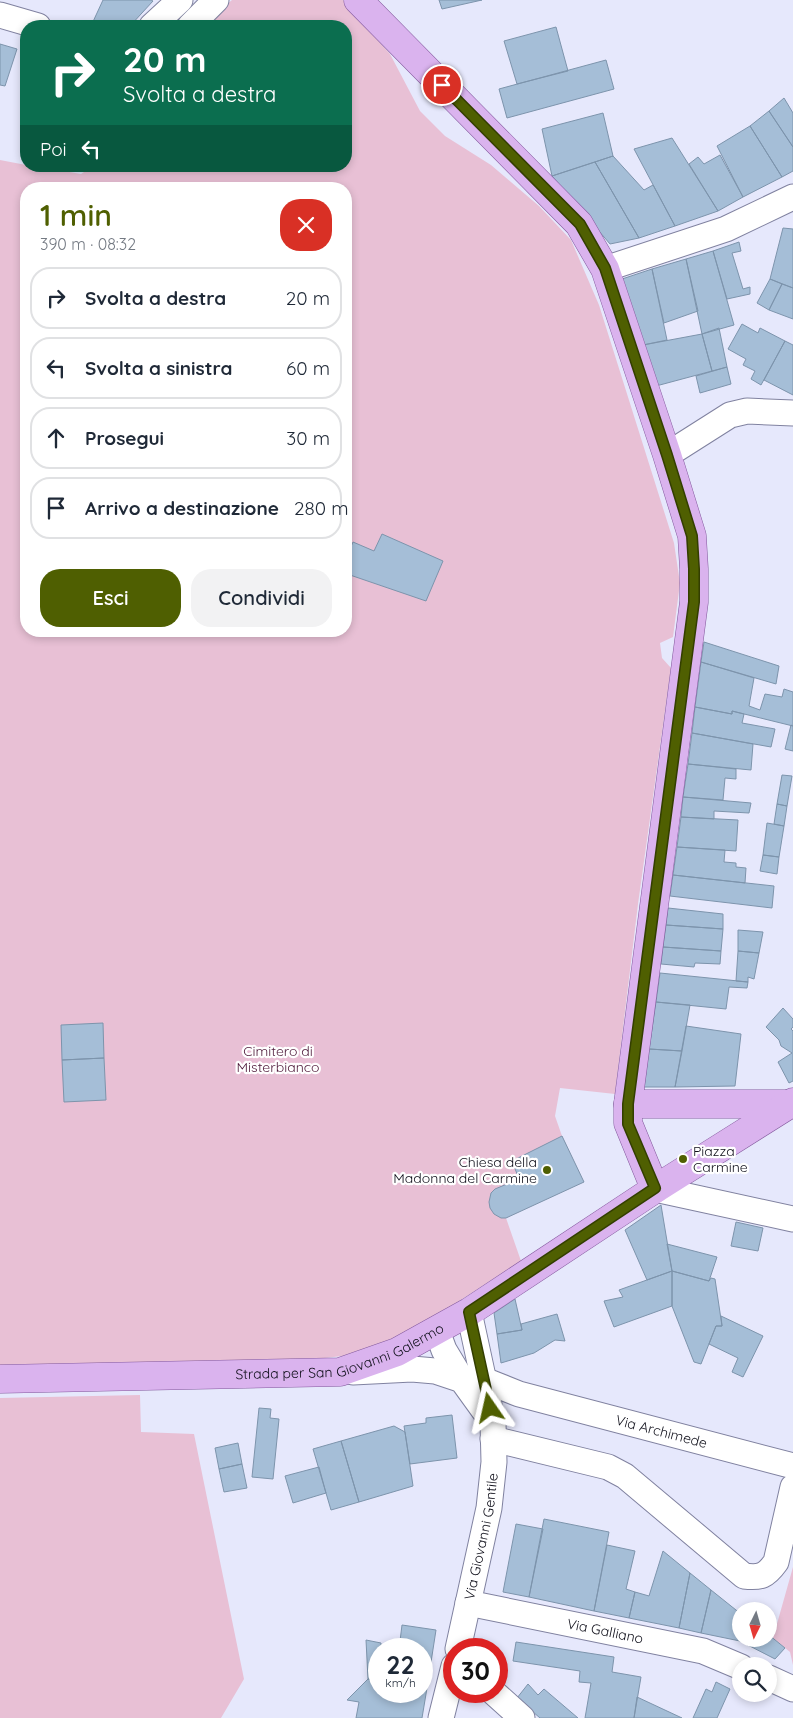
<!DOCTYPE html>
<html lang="it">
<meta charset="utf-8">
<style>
:root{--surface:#fff;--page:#f2f2f3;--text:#1f2937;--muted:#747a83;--line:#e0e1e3;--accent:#4f5f01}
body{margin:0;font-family:Quicksand,sans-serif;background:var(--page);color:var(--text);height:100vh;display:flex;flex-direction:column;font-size:19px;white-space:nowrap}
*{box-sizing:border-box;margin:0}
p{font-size:16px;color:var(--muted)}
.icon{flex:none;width:28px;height:28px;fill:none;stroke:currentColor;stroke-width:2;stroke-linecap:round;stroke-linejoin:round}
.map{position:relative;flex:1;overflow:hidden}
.drawer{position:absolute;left:20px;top:182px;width:332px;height:455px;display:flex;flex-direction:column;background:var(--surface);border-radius:20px;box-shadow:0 2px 8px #0003}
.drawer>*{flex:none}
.guide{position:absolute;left:20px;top:20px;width:332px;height:152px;border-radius:20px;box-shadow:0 2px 8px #0003;background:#0b6e4f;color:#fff;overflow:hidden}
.needle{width:32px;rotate:185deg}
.buttons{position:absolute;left:732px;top:1602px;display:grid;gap:10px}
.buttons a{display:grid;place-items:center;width:45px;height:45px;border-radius:50%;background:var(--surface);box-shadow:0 2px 8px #0003;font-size:25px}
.speed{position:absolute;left:368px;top:1638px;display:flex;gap:10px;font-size:25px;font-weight:700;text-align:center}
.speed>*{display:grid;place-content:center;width:65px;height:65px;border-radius:50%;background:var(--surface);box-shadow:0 2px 8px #0003;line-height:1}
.speed small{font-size:12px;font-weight:400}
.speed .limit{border:8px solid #d22;background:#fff;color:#111}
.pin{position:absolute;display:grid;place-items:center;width:42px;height:42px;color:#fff;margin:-21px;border:2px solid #fff;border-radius:50%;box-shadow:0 1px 5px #0007}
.me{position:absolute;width:55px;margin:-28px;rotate:349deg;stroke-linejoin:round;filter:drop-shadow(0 0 4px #0008)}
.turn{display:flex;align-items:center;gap:18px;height:105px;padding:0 20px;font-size:22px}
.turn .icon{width:65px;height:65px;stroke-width:2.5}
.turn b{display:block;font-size:35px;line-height:42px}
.then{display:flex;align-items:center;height:48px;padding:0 20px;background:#0003;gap:10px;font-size:19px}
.round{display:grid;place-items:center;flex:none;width:52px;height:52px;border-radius:20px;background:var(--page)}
.headline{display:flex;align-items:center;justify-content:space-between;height:85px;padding:0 20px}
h1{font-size:30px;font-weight:600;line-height:38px;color:var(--accent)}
.primary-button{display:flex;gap:10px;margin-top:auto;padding:10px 20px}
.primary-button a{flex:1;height:58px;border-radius:20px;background:var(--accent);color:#fff;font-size:20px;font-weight:600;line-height:58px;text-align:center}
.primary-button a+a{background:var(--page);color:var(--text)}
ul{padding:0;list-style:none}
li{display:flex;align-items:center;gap:15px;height:62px;margin:0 10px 8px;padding:0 10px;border:2px solid var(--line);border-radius:20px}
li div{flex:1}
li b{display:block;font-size:19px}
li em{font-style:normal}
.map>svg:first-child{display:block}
.green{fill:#e8c0d5;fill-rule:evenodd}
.building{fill:#a5bed7;stroke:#7d94ac}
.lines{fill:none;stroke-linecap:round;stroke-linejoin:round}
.minor-casing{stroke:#8082a0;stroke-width:27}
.major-casing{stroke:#83599d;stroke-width:29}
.minor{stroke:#fff;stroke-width:25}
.major{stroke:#dab3ee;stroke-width:28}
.route-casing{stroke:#333e01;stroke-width:12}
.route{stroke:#4f5f01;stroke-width:9}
.poi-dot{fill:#4f5f01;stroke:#fff;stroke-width:2}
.labels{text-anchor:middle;stroke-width:4.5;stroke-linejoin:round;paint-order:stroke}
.park-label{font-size:14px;fill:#4d1839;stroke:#fff}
.poi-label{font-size:14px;fill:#0f0f1a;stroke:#fff;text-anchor:start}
.street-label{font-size:14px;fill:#0f0f1a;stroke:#fff}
</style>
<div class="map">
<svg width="793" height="1718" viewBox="0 0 793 1718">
<rect width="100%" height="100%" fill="#e6e8fc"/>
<path class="green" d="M232,0H343L390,54L420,111L445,136L491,165L539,206L571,240L599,305L674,543L680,583L673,637L660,643L662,658L671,668L638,904L615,1094L560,1088L555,1116L562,1136L584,1182L506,1218L521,1261L407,1335L351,1355L316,1359L0,1365V160L26,165V166H35L81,174L93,166H346V26H201ZM26,189H346V631H26Z
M140,1395L141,1432L194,1434L244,1679L221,1718H0V1398Z
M793,1567V1665L790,1652L773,1638Z"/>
<path class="building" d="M103,0H151L153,1L130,26H91Z
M439,0H482L442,9Z
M556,27L568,71L517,84L504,41Z
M0,44L17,49L5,86L0,85Z
M606,60L614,89L507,118L499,89Z
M784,98L793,113V147L769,111Z
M769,111L793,147V171L782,177L750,126Z
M603,113L613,156L552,176L542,129Z
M750,126L782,177L743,197L717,146Z
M672,138L718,211L675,226L634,149Z
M720,155L743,197L718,211L689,164L698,157L704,164Z
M613,156L644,190L653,185L675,226L639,238L595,162Z
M595,162L639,238L610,244L552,176Z
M783,228L793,229V288L770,279Z
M739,242L741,251L732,253L743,289L750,287V294L727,299L713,251Z
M713,251L734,325L702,334L686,259Z
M686,259L698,311L664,323L652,269Z
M652,269L667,340L643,345L622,279Z
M770,279L782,284L769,310L757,303Z
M782,284L793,288V319L769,310Z
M742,324L758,333L760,328L785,341L761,385L751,379L755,371L743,365L746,359L728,349Z
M719,328L727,367L712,371L702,334Z
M702,334L712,371L656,386L643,345Z
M785,341L793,345V395L764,380Z
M727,367L731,384L700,393L696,376Z
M382,534L443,561L426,601L350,575L346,589V550L349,551L353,542L374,551Z
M704,642L779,666L776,684L701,662Z
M701,662L754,678L749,706L760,710L765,694L782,697L784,689L793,692V726L732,711V714L695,707Z
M695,707L732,714V711L744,714L742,723L775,729L771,747L692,733Z
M791,725L793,726V751L785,749Z
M692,733L753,744L751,770L688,764Z
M688,764L736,769V779L725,778L723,800L683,797Z
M782,775L792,776L787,806L777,804Z
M683,797L751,803L749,813L714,811V819L681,817Z
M777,804L787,806L784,826L774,824Z
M681,817L738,820L736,851L677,847Z
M767,823L784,826L779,857L763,855Z
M677,847L725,850L724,862L736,863V867L746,868L745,883L673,875Z
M763,855L779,857L777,874L760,871Z
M673,875L774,886L772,908L670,896Z
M668,908L723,914V929L666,925Z
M666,925L723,929L721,951L663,947Z
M738,930L763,932L759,953L738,951Z
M663,947L721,951L720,964L695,963L694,967L661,964Z
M738,951L759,953L754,979L748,977V982L736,981Z
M660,973L748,982L747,988L729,987L726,1009L656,1002Z
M656,1002L690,1005L682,1051L649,1049Z
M783,1008L793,1019V1027L791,1029L793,1031V1081L789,1083L778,1062L792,1053L781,1046L779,1040L766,1027Z
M103,1023L104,1058L62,1060L61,1025Z
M686,1026L741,1034L735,1086L675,1087Z
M649,1049L682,1051L675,1087H644Z
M104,1058L106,1100L64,1102L62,1060Z
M562,1136L584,1182L506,1218H501L494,1214L490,1208L489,1202L491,1193L495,1189L519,1179L512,1161Z
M661,1205L672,1271L647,1280L625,1230Z
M736,1222L763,1228L758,1251L731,1246Z
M667,1244L717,1257L709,1281L672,1271Z
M672,1271L709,1281L711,1278L715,1279L722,1326H716L701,1364L694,1362L672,1306Z
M672,1271V1306L614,1327L604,1301L623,1297L619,1290Z
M515,1299L522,1330L497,1334L494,1313Z
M557,1314L565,1341L555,1340L534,1353L501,1363L497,1334L522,1330L521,1324Z
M721,1316L763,1336L743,1377L732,1372L738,1358L709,1344L716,1326H722Z
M259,1408L271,1409L270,1418L279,1419L273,1479L252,1477Z
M452,1415L457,1458L410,1464L404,1426L426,1423V1418Z
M394,1426L405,1432L413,1486L359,1502L341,1441Z
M341,1441L359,1502L331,1510L313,1449Z
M238,1443L242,1464L219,1469L215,1448Z
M242,1464L247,1488L224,1492L219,1469Z
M319,1467L326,1493L293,1503L285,1476Z
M544,1519L609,1532L594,1611L529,1597Z
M516,1524L543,1529L529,1597L503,1592Z
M607,1545L635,1551L626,1589L635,1592L629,1618L594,1611Z
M663,1551L690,1573L679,1628L629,1618L635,1592L649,1596Z
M690,1573L711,1590L701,1633L679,1628Z
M711,1590L741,1614V1639L740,1641L701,1633Z
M402,1625L436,1630L427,1688L421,1687V1649H399Z
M769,1635L785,1648L775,1659L740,1641L741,1639H769Z
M366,1640L381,1643V1649H379V1681L368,1679Z
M516,1642L614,1657L612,1672L641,1677L634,1718H585L591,1683L579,1682L580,1671L513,1661Z
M368,1679L379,1681V1691H421V1687L427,1688L422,1718H356L359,1702L347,1700Z
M716,1682L730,1689L717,1718H693L706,1689L712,1692Z
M528,1684L538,1695L544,1689L578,1718H540L517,1698Z
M637,1697L682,1718H634Z"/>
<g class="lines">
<g class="minor-casing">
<g id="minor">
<path d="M0,15L38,26"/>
<path d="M152,26L180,0"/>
<path d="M190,26L216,0"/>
<path d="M605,269L726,229L793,197"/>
<path d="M667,455L730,415L747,411L793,413"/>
<path d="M655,1189L793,1219"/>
<path d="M437,1331L444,1350L462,1380"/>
<path d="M353,1372L412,1369L435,1371L462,1380L488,1416"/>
<path id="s1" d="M484,1380L519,1394L793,1466"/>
<path d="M493,1439L608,1467L625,1476L744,1576C761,1578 766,1576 776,1562L793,1487"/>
<path id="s2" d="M468,1603L703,1651L741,1667"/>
<path id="s3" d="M458,1649L489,1508L494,1462L493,1423L469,1312"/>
<path d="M769,1678L793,1689"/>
<path d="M492,1691L522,1718"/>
<path d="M441,1718L454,1666"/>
</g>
</g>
<g class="major-casing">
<g id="major">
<path d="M358,0L579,224L605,269L667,455L692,536L694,569V602L628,1104V1123L655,1189"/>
<path d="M628,1104H790"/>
<path id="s4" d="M0,1379L340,1372L397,1352L469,1312L655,1189L793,1102"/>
</g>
</g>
<use href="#minor" class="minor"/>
<use href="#major" class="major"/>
</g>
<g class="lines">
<g class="route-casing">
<path id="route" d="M442,85L580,224L605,268L667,455L692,536L694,569V602L628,1104V1124L655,1188L469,1312L490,1408"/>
</g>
<use href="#route" class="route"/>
</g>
<g class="poi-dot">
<circle cx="683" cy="1159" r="5"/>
<circle cx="547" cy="1170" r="5"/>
</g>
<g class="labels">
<g class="park-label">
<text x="278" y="1056">Cimitero di<tspan x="278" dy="16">Misterbianco</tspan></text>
</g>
<g class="poi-label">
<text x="693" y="1156">Piazza<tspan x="693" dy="16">Carmine</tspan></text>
<text x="537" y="1167" text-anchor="end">Chiesa della<tspan x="537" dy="16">Madonna del Carmine</tspan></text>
</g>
<g class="street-label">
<text dy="5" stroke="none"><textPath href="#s4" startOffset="344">Strada per San Giovanni Galermo</textPath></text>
<text dy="5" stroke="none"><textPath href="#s1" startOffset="185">Via Archimede</textPath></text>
<text dy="5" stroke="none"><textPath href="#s3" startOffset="115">Via Giovanni Gentile</textPath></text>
<text dy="5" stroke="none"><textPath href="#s2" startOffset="140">Via Galliano</textPath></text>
</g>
</g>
</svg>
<div class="buttons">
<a><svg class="needle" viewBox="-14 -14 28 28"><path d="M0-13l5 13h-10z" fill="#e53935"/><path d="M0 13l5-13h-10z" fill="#747a83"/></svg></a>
<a><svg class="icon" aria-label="search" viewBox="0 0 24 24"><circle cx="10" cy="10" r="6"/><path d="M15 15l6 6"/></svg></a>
</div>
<div class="speed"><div>22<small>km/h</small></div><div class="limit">30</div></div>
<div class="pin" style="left:442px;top:85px;background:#d93025"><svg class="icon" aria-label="arrive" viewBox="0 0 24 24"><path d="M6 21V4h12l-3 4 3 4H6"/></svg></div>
<svg class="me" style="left:490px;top:1408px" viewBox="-20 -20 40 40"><path d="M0-17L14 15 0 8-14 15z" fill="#4f5f01" stroke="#fff" stroke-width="4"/></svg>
<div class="guide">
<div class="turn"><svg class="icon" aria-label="right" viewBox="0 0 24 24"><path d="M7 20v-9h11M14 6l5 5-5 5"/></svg><div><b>20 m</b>Svolta a destra</div></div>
<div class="then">Poi<svg class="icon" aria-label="left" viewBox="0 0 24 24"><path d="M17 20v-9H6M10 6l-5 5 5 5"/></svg></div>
</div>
<section class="drawer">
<div class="headline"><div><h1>1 min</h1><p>390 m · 08:32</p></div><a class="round" style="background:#d93025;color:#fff"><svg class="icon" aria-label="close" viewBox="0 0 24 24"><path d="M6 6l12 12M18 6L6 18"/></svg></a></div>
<ul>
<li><svg class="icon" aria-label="right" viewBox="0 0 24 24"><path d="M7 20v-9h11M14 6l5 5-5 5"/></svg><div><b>Svolta a destra</b></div><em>20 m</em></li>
<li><svg class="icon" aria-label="left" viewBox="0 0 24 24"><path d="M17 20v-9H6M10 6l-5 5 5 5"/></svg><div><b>Svolta a sinistra</b></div><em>60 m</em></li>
<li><svg class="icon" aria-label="ahead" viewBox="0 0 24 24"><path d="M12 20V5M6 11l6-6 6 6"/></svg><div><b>Prosegui</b></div><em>30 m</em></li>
<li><svg class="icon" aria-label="arrive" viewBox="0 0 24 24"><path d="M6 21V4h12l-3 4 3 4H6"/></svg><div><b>Arrivo a destinazione</b></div><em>280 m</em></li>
</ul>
<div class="primary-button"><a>Esci</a><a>Condividi</a></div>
</section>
</div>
